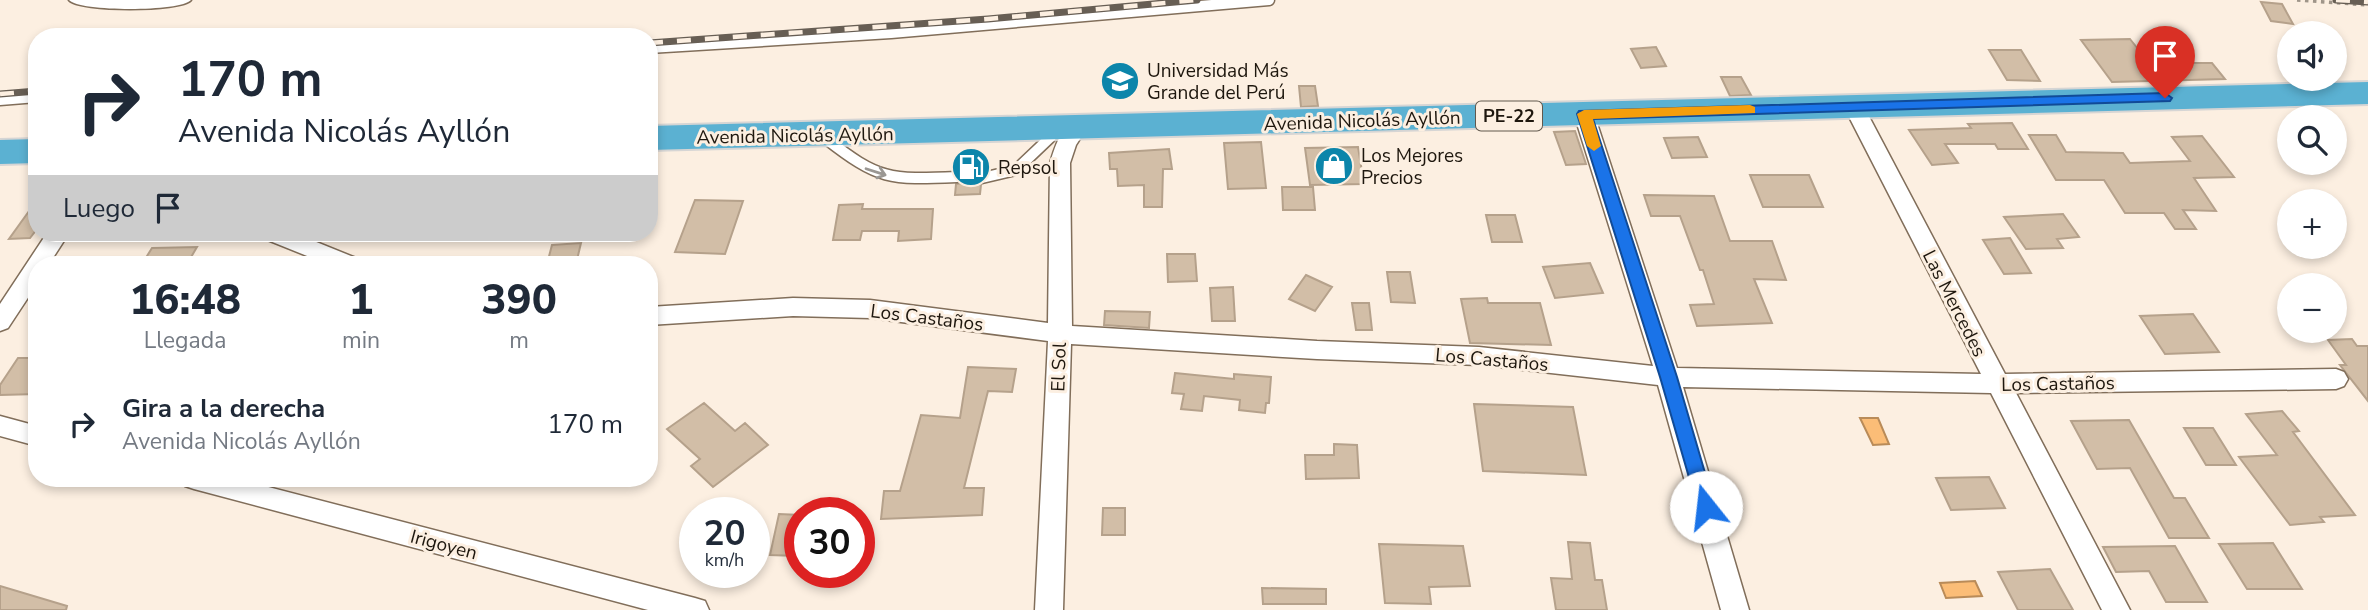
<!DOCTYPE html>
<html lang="es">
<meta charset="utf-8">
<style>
:root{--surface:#fff;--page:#f2f2f3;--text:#1f2937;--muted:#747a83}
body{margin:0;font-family:"Nunito Sans",sans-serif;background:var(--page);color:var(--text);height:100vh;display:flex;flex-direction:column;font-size:26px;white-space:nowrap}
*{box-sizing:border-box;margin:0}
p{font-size:23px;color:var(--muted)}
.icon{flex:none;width:38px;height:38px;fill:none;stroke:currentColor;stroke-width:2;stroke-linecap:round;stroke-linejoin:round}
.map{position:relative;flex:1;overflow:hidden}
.details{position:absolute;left:28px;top:256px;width:630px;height:231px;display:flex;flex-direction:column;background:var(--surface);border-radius:28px;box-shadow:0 4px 10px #0003}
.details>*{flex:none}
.hud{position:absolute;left:28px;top:28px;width:630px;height:214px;border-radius:28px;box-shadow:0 4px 10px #0003;background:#fff;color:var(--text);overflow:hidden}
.buttons{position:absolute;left:2277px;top:21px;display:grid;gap:14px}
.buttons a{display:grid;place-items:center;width:70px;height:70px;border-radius:50%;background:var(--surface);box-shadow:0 4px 10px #0003;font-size:35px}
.speed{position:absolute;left:679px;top:497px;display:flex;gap:14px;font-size:35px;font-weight:700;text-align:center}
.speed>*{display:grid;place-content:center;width:91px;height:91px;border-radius:50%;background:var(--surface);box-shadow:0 4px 10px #0003;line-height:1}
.speed small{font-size:18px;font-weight:400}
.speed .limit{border:10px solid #d22;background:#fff;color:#111}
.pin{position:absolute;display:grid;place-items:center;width:60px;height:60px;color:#fff;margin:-72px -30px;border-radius:50% 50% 50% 0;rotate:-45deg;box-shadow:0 0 7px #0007}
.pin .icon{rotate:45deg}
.me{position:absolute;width:77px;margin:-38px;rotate:344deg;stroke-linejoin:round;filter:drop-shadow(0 0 5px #0008)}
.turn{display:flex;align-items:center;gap:24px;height:147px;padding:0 35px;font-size:32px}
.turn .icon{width:91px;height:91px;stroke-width:2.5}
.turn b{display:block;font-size:49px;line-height:60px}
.then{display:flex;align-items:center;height:66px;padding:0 35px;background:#0003;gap:14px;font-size:26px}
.eta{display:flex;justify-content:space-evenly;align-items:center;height:119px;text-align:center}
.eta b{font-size:42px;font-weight:800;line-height:49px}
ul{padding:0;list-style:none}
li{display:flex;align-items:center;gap:21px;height:98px;padding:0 35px}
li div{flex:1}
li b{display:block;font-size:26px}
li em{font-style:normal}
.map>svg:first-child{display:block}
.water{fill:#fbbd77;stroke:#b98b58;stroke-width:2}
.building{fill:#d2bea7;stroke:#b5a18b;stroke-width:2}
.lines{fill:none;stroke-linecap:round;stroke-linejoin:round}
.lane-casing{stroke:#816e5a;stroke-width:13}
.street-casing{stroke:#816e5a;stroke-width:3}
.highway-casing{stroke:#d6d5d4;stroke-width:4}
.path{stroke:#9f9589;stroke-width:3.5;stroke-dasharray:3.5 4.5;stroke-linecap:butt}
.lane{stroke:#fff;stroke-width:10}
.street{fill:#fff;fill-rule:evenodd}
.highway{fill:#5bb1d2;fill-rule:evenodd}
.rail-casing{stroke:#675e54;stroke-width:7}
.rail{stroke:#fcefe1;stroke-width:4.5;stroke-dasharray:14;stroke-linecap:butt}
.oneway{stroke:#9a9793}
.route{fill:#1a73e8;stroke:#114b97;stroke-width:2}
.slow{fill:#f59e0b}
.labels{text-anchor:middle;stroke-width:6;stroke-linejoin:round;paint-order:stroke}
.shield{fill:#fcefe1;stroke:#61584d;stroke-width:2}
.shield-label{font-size:18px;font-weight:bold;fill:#1e170e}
.poi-label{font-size:19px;fill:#1e170e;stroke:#fcefe1;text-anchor:start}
.street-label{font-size:19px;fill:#1e170e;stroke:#fcefe1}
</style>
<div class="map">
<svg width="2368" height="610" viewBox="0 0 2368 610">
<rect width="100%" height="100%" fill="#fcefe1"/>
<path class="water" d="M1860,418H1878L1889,444L1873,445Z
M1975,581L1982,596L1946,598L1940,583Z"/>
<path class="building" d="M2261,2L2282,4L2293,24L2271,21Z
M2130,39L2146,59L2179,53L2187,63H2212L2225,79L2112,82L2081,40Z
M1656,47L1666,66L1641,68L1631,49Z
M1989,50H2021L2040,81L2007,80Z
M1721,77H1741L1751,95L1730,96Z
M1299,86H1315L1318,106L1301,107Z
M2012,123L2028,149H1998L1995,144H1945L1958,163L1932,165L1909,130L1971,128L1968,124Z
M1575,131L1586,164L1566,165L1554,132Z
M2029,135H2056L2066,152L2123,153L2130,163L2190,161L2172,137L2202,136L2234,177L2194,178L2216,211L2183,210L2196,229H2175L2164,213H2125L2104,180H2056Z
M1698,137L1707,157L1672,158L1664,138Z
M1261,142L1266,188L1228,189L1224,143Z
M1358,147L1364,184L1310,185L1305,148Z
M1169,149L1172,169H1163L1162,207H1144V185L1118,186L1117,169H1110L1109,153Z
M984,156L983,170L975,177L976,183L981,185L980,194L955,195L956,184L962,183L964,177L958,170L959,157Z
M1750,175H1809L1823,207H1763Z
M1282,187H1313L1315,210H1283Z
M1644,195L1714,196L1730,241H1772L1786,280L1754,279L1772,323L1697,326L1690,305L1714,304L1703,270H1700L1680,216H1651Z
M37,200V229L30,238L9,239Z
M695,200L743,201L725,254L675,252Z
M863,204L862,209H933L931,239L898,241L899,231H862L860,240H833L839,205Z
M2063,214L2079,237L2057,239L2063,248L2026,249L2004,217Z
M1486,215H1515L1522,242H1492Z
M2010,238L2031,273L2004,274L1983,240Z
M581,243L576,264H547L552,245Z
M197,247L187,264H142L152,248Z
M1167,254H1195L1197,281L1168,282Z
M1590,263L1603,293L1555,298L1543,267Z
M1387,272H1410L1415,303L1391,302Z
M1306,275L1332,287L1315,311L1289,299Z
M1233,287L1235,321H1212L1210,288Z
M1487,298L1488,303H1540L1551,345L1470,343L1461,299Z
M1352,303H1369L1372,330H1356Z
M1105,311L1150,312L1149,328L1104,325Z
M2193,314L2219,352L2165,354L2140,316Z
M2352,339L2357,346H2368V401L2340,365H2346L2328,340Z
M18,358H37V394L0,395V385Z
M968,367L1016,369L1012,392L988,391L964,488H984L982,515L881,519L884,491H900L921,415L960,418Z
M1175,373L1234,379V374L1271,377L1269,403H1266L1265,413L1239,410L1240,400L1204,396L1202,411L1181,409L1184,394L1172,393Z
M704,403L735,431L745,423L768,445L713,487L691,466L700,459L667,429Z
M1474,404L1573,407L1586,475L1483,471Z
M2282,411L2299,431L2293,432L2355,515L2320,517L2324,522L2290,525L2239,457L2277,455L2246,414Z
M2129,420L2174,498H2185L2209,538H2169L2130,468L2097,469L2071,421Z
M2184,428H2213L2236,465H2206Z
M1334,444L1357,445L1359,478L1306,479L1305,455H1334Z
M1989,477L2005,508L1951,510L1936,478Z
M1103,508H1125V535H1102Z
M779,514L800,515L797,556L770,555Z
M1568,542L1590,543L1595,580H1602L1607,610H1556L1551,578L1572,579Z
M2273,543L2302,589H2247L2219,544Z
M1379,544L1463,546L1470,586L1429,587L1431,604L1385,603Z
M2175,546L2207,602H2166L2149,571L2116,572L2103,547Z
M2050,569L2073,610H2018L1998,572Z
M0,586L67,606L66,610H0Z
M1262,588L1326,589V604H1263Z"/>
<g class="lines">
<g class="lane-casing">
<path id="lane" d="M649,48L891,33L1269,0
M0,100L37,97
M825,138C879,180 889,180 957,177
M982,178L1016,170L1057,131"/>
</g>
<g class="street-casing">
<path id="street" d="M69,0H191C181,12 79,12 69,0Z
M1854,100L1861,102L1864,107L2005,374L2336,369L2344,372L2348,379L2344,386L2336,389L2016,393L2130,610H2102L1991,393L1683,387L1749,610H1721L1658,385L1479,365L1317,359L1071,344L1063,610H1035L1048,341L870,318L793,316L649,325V307L793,298L870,300L1048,323L1050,163C1055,147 1063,117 1084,123L1087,128L1076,145L1070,163L1072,326L1317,341L1479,347L1653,366L1574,114L1577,109H1591L1594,114L1677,368L1981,374L1844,107L1847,102Z
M47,233H69L49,264H37V284L8,328L0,331V304Z
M262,233H294L356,258L359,264H327L265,239Z
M0,416L37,426V446L0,436Z
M181,478H234L695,598L705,601L709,610H648L194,489L185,486Z"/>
</g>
<g class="highway-casing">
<path id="highway" d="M2368,82V104L649,150V126Z
M37,139V163L0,164V140Z"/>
</g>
<path class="path" d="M2297,0L2368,5"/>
<use href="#lane" class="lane"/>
<use href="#street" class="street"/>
<use href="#highway" class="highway"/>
<g class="rail-casing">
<path id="rail" d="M2336,0L2368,2
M649,43L988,19L1197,0
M0,94L37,91"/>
</g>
<use href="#rail" class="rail"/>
</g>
<defs><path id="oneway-shaft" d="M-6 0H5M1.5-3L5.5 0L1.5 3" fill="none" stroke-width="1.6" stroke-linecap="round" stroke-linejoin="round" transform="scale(1.75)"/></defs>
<use class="oneway" href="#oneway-shaft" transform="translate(876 172) rotate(18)"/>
<path class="route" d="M2165,93L2172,98L2170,101L1593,119L1677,377L1715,507L1712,512L1706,514L1699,512L1660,377L1577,114L1579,111Z"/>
<path class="slow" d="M1750,105L1755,107V113L1593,119L1601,146L1594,151L1587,146L1577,114L1584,110Z"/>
<defs>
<g id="school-disc" transform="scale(2.0125)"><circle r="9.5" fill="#0c85aa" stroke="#fcefe1"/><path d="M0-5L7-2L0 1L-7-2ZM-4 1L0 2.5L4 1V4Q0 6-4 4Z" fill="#fff"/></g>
<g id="shop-disc" transform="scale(2.0125)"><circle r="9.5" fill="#0c85aa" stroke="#fcefe1"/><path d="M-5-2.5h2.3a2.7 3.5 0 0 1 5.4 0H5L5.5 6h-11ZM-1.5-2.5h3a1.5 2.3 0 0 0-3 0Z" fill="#fff"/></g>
<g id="fuel-disc" transform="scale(2.0125)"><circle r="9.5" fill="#0c85aa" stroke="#fcefe1"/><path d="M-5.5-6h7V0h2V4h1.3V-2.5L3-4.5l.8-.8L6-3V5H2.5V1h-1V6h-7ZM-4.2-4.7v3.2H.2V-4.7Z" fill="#fff"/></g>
</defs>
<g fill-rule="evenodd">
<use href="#school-disc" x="1120" y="81"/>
<use href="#shop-disc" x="1334" y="166"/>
<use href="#fuel-disc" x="971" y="167"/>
</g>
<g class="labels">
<rect class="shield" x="1476" y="101.5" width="66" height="29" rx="5"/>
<g class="shield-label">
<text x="1509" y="122">PE-22</text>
</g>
<g class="poi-label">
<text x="1147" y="77">Universidad Más<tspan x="1147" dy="22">Grande del Perú</tspan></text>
<text x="1361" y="162">Los Mejores<tspan x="1361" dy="22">Precios</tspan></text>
<text x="998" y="174">Repsol</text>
</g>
<g class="street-label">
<text transform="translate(1362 120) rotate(-2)" y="7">Avenida Nicolás Ayllón</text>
<text transform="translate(795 135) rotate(-1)" y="7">Avenida Nicolás Ayllón</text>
<text transform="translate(1955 303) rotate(63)" y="7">Las Mercedes</text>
<text transform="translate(927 317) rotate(7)" y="7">Los Castaños</text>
<text transform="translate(1492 359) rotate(5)" y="7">Los Castaños</text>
<text transform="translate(1058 367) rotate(-88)" y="7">El Sol</text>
<text transform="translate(2058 383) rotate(-1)" y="7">Los Castaños</text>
<text transform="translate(444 544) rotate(15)" y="7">Irigoyen</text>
</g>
</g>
</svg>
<div class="buttons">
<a><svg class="icon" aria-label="sound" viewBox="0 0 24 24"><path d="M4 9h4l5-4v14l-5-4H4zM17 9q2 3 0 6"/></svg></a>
<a><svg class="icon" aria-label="search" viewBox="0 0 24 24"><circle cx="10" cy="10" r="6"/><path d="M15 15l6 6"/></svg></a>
<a>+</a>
<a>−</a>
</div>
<div class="speed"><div>20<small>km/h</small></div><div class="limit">30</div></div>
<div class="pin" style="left:2165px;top:98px;background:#d93025"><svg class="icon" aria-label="arrive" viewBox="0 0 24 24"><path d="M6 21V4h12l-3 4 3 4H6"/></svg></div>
<svg class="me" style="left:1706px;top:507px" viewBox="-20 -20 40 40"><circle r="19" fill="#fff"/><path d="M0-13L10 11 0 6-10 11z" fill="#1a73e8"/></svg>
<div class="hud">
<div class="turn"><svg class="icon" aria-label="right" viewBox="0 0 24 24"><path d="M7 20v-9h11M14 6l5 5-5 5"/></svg><div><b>170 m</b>Avenida Nicolás Ayllón</div></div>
<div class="then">Luego<svg class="icon" aria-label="arrive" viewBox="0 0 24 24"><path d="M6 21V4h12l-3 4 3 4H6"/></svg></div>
</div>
<section class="details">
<div class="eta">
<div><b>16:48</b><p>Llegada</p></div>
<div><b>1</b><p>min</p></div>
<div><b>390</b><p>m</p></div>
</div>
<ul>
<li><svg class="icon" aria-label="right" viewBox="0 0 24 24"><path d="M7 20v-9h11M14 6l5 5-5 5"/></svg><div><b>Gira a la derecha</b><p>Avenida Nicolás Ayllón</p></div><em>170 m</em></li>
</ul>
</section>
</div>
